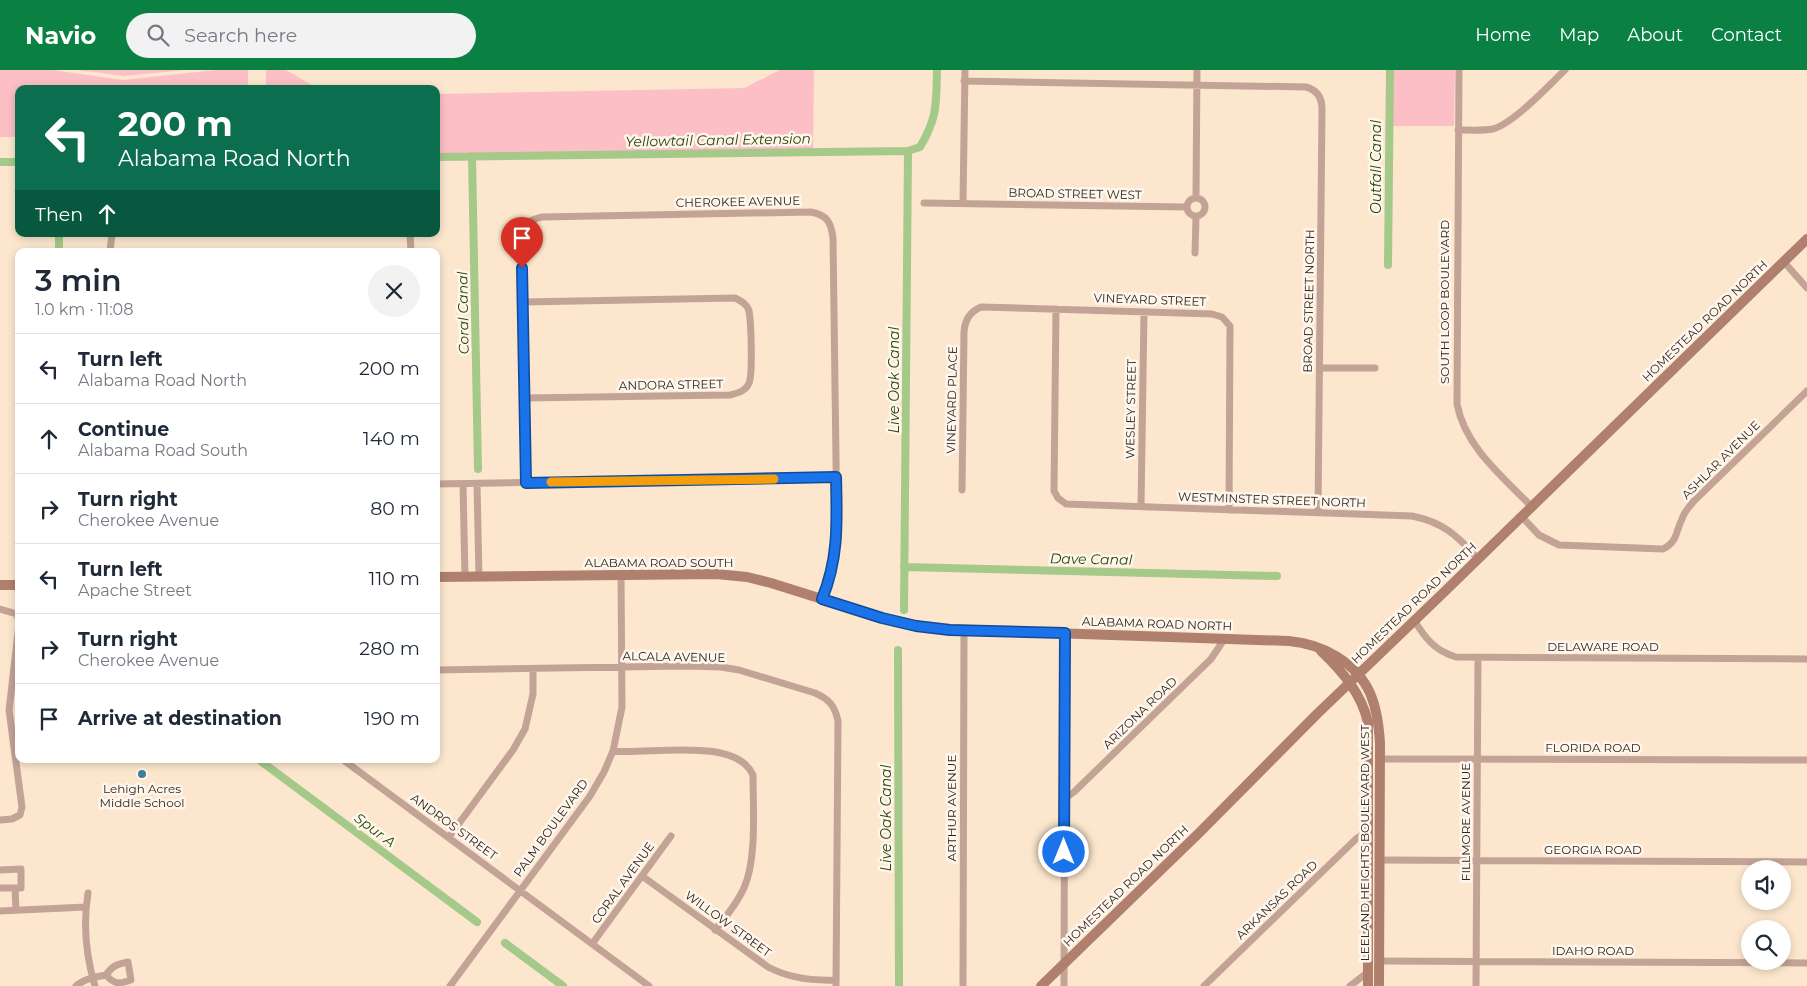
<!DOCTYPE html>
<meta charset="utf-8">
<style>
:root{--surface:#fff;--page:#f2f2f3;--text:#1f2937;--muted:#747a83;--line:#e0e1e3;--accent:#0b8043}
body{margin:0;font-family:Montserrat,sans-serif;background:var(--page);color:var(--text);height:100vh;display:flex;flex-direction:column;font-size:19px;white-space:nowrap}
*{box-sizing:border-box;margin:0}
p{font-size:16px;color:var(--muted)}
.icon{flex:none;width:28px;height:28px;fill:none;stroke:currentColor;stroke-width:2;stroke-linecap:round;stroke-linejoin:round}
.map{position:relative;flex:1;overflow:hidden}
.side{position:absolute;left:15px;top:178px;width:425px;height:515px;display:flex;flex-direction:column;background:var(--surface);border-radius:10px;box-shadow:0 2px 8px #0003}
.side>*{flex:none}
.hud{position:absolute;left:15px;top:15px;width:425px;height:152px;border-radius:10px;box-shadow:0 2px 8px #0003;background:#0b6e4f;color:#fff;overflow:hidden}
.controls{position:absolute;left:1741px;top:790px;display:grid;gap:10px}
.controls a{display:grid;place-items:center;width:50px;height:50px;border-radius:50%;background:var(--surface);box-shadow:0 2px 8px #0003;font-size:25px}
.pin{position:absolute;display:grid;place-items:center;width:42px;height:42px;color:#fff;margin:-51px -21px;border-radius:50% 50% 50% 0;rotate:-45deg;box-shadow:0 0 5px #0007}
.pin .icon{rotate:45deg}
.me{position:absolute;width:55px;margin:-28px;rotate:0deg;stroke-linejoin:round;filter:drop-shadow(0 0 4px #0008)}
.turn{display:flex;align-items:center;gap:18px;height:105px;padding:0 20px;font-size:22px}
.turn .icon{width:65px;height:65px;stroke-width:2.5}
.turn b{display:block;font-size:35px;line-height:42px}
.then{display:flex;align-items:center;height:48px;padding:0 20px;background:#0003;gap:10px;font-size:19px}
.round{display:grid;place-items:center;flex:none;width:52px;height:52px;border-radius:26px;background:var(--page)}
.overview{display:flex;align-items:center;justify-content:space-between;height:85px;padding:0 20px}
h1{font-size:30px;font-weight:600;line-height:38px}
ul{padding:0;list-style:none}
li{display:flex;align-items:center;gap:15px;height:70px;padding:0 20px;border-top:1px solid var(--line)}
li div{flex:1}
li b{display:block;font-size:19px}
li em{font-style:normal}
header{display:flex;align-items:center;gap:30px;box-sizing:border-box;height:70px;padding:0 25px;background:var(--accent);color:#fff}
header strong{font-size:24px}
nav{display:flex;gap:28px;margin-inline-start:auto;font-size:18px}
.search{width:350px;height:45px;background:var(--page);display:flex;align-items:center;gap:12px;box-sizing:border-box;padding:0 18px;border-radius:28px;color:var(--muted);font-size:19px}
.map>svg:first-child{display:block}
.green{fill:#fdbfc6}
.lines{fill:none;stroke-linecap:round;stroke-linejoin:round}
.canal{stroke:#a4c989;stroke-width:8}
.street{stroke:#c4a397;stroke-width:7}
.secondary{stroke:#af806e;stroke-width:10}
.route-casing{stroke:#114b97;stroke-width:12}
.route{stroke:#1a73e8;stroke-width:9}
.slow{stroke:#f59e0b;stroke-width:9}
.poi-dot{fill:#417e94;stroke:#fff6ed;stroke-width:2}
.labels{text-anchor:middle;stroke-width:5;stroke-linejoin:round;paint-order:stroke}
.street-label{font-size:12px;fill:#2e271d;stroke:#fff6ed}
.poi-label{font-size:12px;fill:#2e271d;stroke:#fff6ed}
.water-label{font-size:14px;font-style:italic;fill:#274700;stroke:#fff6ed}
</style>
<header>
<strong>Navio</strong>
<div class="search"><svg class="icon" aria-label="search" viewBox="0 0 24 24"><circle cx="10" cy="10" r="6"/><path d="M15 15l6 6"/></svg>Search here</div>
<nav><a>Home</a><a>Map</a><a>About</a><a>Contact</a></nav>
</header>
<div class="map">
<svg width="1807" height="916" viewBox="0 0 1807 916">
<rect width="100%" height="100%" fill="#fce7ce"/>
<path class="green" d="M0,0H53L123,10L215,0H248V19H19V67H0Z
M78,0H184L124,6Z
M266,0H286L312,15L328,19H266Z
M780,0H814L813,84L436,89V24L744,18Z
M1392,0H1455L1454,56H1391Z"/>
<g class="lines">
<path class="canal" d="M472,86L478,399
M436,87L908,81L920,77C938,47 936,33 937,0
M0,92H19
M59,181V164
M1388,195L1390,0
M904,497L1277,506
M904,540L908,81
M898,580L899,916
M258,689L477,852
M505,873L563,916"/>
<path class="street" d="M1459,0L1457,334C1465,377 1503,407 1532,437
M964,11L1306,17C1317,20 1322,28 1322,39L1318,443
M1458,60C1469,60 1482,61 1493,59C1514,53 1548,16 1565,0
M1196,127L1197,0
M1187 137a9 9 0 1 1 18 0a9 9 0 1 1-18 0Z
M924,133L1186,137
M963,133L965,0
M410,164L411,181
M110,181L112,164
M1195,183L1196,147
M1784,192L1807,218
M523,232L735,228C741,231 747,234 749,241C751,252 753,304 749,313C746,321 738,323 730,325L525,328
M1056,239L1054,421L1058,428L1066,434L1412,446C1443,452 1458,466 1478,489
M1320,298H1375
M526,413L522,167C524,154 529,150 542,147L811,142C827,145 831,152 833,168L837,463L835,485L822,529
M436,414L836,407
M463,414L465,507
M477,414L479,507
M962,420L964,262C965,249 970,242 981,237L1212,244L1222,247L1230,256L1229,440
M1141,437L1144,242
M1522,447L1539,465L1559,475L1663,479C1678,471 1675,463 1682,449C1684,442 1689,437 1693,432L1807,321
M0,539L17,544L19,552
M1414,550C1425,568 1435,581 1456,587L1807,589
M436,600L686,596L721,597L739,600L815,623C829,629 835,636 838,651L836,916
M613,681C649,685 736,666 753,705C753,737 757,789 744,818C737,833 726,847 715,860
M342,689L649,916
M1380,689L1807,690
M1064,729L1074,722L1211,589L1225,568
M0,750L12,749L20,745L22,737L9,640L19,555
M449,767L513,680L525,659L533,624V599
M1380,790L1807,792
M0,800L21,799V818H0
M642,806L768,897C789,908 812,911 836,910
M15,818L16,840
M88,823C83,854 86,886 95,916
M0,841L86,837
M592,874L671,766
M1379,891L1807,893
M128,892L131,910C119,914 115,915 106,905C112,896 117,894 128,892Z
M76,916C84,909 95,907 106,905
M450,916L590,726L604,702L613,681L622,637L621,504
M963,916L964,560
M1064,916L1065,563
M1204,916L1357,768L1368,762
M1350,916L1368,902
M1476,916L1478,587"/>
<path class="secondary" d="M436,507L716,504L747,507L771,513L892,551L936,559L1289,571C1322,574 1356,592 1370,623C1377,639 1379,656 1380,673L1379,916
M0,515H19
M1321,581C1342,601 1362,624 1368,653V916
M1041,916L1199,763L1317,644L1439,527L1807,169"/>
</g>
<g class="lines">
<g class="route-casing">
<path id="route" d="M522,198L526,413L836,407C837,451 839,488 822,529L882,548L916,556L950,560L1065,563L1064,782"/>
</g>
<use href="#route" class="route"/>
<path class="slow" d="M551,412L774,409"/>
</g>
<circle class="poi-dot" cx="142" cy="704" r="5"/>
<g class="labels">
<g class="street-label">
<text transform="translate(1075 124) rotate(1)" y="4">BROAD STREET WEST</text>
<text transform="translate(738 132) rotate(-1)" y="4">CHEROKEE AVENUE</text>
<text transform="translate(1150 230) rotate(2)" y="4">VINEYARD STREET</text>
<text transform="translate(1309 231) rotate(-89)" y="4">BROAD STREET NORTH</text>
<text transform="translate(1445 232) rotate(-90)" y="4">SOUTH LOOP BOULEVARD</text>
<text transform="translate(1705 251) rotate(-44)" y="4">HOMESTEAD ROAD NORTH</text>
<text transform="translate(671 315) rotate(-1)" y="4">ANDORA STREET</text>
<text transform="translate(952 330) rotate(-89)" y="4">VINEYARD PLACE</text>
<text transform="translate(1131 339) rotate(-89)" y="4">WESLEY STREET</text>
<text transform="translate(1721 390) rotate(-45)" y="4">ASHLAR AVENUE</text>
<text transform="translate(1272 430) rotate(2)" y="4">WESTMINSTER STREET NORTH</text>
<text x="659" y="497">ALABAMA ROAD SOUTH</text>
<text transform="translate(1414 533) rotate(-44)" y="4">HOMESTEAD ROAD NORTH</text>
<text transform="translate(1157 554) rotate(2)" y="4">ALABAMA ROAD NORTH</text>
<text x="1603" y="581">DELAWARE ROAD</text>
<text transform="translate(674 587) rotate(1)" y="4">ALCALA AVENUE</text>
<text transform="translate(1140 643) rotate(-44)" y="4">ARIZONA ROAD</text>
<text x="1593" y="682">FLORIDA ROAD</text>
<text transform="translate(952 738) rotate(-90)" y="4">ARTHUR AVENUE</text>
<text transform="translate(1466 752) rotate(-90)" y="4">FILLMORE AVENUE</text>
<text transform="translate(454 757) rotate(36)" y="4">ANDROS STREET</text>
<text transform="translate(551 758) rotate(-54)" y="4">PALM BOULEVARD</text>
<text transform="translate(1365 773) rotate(-90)" y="4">LEELAND HEIGHTS BOULEVARD WEST</text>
<text x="1593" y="784">GEORGIA ROAD</text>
<text transform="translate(623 813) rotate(-54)" y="4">CORAL AVENUE</text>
<text transform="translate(1126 816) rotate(-44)" y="4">HOMESTEAD ROAD NORTH</text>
<text transform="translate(1277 830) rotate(-44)" y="4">ARKANSAS ROAD</text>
<text transform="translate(728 854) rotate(36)" y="4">WILLOW STREET</text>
<text x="1593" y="885">IDAHO ROAD</text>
</g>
<g class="poi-label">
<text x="142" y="723">Lehigh Acres<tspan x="142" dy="14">Middle School</tspan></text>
</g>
<g class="water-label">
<text transform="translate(718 70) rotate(-1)" y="5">Yellowtail Canal Extension</text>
<text transform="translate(1376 97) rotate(-90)" y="5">Outfall Canal</text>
<text transform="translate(463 243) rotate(-91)" y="5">Coral Canal</text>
<text transform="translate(894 310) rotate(-90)" y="5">Live Oak Canal</text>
<text transform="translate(1091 489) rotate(1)" y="5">Dave Canal</text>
<text transform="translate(886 748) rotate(-90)" y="5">Live Oak Canal</text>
<text transform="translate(375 760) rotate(37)" y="5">Spur A</text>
</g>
</g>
</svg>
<div class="controls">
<a><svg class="icon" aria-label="sound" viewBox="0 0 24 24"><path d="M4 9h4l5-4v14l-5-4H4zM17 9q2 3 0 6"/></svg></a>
<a><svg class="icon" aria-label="search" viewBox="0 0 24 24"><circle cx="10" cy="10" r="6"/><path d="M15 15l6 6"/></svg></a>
</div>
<div class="pin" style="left:522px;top:198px;background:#d93025"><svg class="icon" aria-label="arrive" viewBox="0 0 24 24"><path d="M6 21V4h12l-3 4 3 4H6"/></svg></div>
<svg class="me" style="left:1064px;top:782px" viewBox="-20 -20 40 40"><circle r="17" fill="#1a73e8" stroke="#fff" stroke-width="3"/><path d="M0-11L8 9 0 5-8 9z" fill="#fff"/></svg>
<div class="hud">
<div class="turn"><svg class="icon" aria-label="left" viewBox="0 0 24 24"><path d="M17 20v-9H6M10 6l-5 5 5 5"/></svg><div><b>200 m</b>Alabama Road North</div></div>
<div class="then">Then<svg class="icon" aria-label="ahead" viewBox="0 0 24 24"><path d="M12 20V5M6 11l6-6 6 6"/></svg></div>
</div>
<section class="side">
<div class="overview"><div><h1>3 min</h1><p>1.0 km · 11:08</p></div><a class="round"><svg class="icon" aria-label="close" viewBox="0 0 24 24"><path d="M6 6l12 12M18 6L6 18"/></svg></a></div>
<ul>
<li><svg class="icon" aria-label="left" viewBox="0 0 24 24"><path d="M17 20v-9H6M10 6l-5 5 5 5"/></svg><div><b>Turn left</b><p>Alabama Road North</p></div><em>200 m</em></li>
<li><svg class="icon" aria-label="ahead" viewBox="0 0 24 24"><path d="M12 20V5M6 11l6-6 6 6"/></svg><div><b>Continue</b><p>Alabama Road South</p></div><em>140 m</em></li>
<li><svg class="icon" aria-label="right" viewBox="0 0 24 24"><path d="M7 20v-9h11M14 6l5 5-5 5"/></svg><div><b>Turn right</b><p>Cherokee Avenue</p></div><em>80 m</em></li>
<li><svg class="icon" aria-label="left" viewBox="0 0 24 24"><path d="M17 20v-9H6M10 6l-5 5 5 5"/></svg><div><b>Turn left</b><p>Apache Street</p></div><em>110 m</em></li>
<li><svg class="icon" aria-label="right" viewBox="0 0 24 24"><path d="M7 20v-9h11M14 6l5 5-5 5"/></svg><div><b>Turn right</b><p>Cherokee Avenue</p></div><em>280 m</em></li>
<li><svg class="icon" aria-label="arrive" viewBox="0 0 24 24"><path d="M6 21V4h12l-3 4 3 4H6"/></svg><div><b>Arrive at destination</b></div><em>190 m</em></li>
</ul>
</section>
</div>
